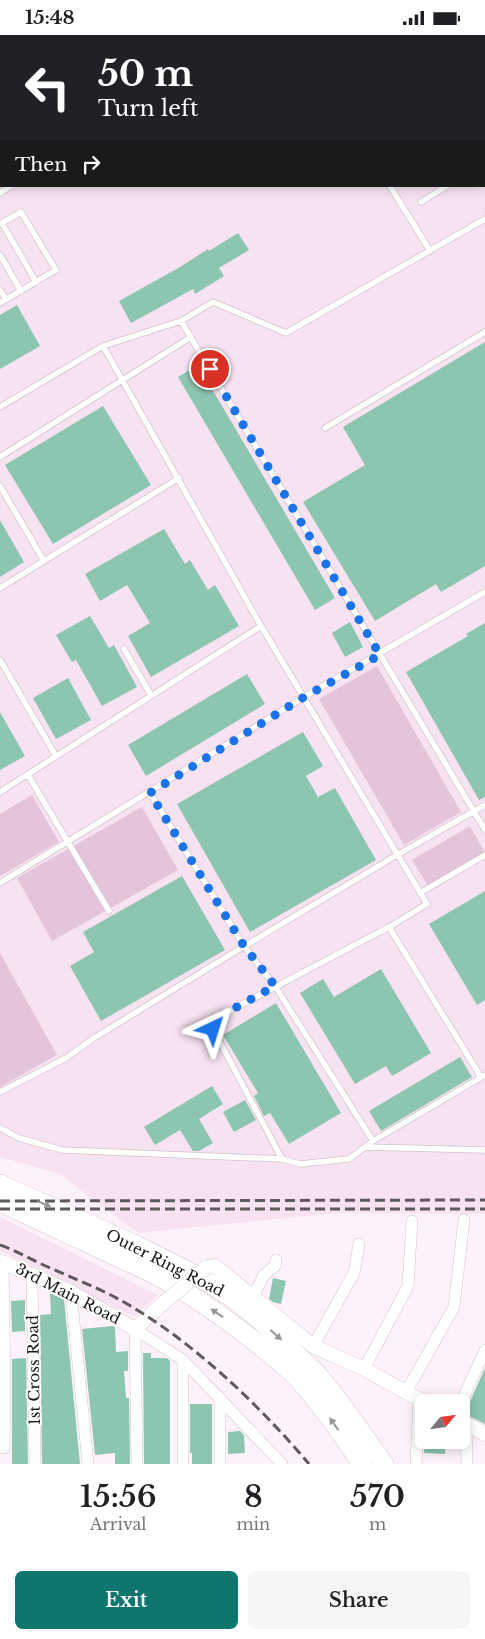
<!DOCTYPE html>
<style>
:root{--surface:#fff;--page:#f6f6f6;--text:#202124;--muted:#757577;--accent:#0f766e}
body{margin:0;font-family:"Libre Baskerville",serif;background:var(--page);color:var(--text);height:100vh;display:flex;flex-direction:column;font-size:19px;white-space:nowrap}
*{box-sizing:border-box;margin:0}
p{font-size:16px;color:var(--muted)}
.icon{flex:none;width:28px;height:28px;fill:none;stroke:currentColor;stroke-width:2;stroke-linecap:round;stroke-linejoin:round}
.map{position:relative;height:1429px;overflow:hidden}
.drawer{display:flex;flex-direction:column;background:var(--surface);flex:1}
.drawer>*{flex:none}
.hud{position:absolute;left:0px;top:0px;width:485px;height:152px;box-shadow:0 2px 12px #0003;background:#202124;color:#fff;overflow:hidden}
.needle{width:32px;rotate:61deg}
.fabs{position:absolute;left:415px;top:1359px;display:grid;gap:10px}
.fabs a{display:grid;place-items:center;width:55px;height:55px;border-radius:8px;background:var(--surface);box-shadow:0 2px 12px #0003;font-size:25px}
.pin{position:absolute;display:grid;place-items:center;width:42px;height:42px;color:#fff;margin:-21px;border:2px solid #fff;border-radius:50%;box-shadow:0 1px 5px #0007}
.me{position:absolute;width:55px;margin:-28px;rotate:41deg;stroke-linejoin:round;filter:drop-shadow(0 0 4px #0008)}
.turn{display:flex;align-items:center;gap:18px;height:105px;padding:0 15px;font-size:22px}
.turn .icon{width:65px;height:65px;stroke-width:2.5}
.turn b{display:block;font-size:35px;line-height:42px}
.then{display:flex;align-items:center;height:48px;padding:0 15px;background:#0003;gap:10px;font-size:19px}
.eta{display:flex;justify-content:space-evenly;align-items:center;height:85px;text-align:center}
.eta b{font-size:30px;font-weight:600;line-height:35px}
.primary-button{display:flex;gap:10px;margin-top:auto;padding:10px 15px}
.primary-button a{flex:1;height:58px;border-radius:8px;background:var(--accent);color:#fff;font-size:20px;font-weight:600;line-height:58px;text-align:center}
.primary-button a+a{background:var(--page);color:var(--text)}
.status{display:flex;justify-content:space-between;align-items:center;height:35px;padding:0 25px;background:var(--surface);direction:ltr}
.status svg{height:14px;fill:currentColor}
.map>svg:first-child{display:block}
.built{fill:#f7e2f1}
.green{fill:#e3c4db}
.building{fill:#8cc5b0}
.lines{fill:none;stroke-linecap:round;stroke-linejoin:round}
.service-casing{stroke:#d1c3cd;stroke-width:7}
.minor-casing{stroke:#d1c3cd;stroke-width:12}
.tertiary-casing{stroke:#d1c3cd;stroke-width:15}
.trunk-casing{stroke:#d1c3cd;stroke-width:20}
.service{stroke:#fff;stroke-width:5.5}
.minor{stroke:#fff;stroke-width:11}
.tertiary{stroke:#fff;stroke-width:14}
.trunk{stroke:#fff;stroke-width:19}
.rail{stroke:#5f585d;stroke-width:3;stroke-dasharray:10 5;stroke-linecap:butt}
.tertiary-bridge-casing{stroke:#d1c3cd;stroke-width:15;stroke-linecap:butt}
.tertiary-bridge{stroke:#fff;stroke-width:14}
.oneway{fill:#989698}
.route{stroke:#1a73e8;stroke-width:9;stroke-dasharray:0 16.2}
.labels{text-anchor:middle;stroke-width:4;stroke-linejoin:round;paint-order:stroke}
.street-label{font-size:15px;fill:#1a1519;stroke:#fff}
</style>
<div class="status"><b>15:48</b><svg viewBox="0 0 49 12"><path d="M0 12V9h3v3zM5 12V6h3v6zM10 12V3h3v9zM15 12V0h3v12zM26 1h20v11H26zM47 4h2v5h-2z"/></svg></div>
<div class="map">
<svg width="485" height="1429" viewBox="0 0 485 1429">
<rect width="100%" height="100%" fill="#fdf2fa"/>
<path class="built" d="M0,0L325,1H1V151H484V1H404L485,0V1179L336,1178L138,1198L58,1138L0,1122Z
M0,1182L158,1260L134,1282L33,1231L0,1216Z"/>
<path class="green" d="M377,631L461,777L404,810L319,664Z
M32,760L59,807L0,841V779Z
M142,772L178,835L52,906L17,843Z
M470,791L485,818L428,851L412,825Z
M0,918L57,1020L0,1052Z"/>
<path class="building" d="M238,198L249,215L219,233L224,241L195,259L193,254L131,288L119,266L180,232L208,214L209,216Z
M17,270L40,311L0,334V280Z
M485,307V531L441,557L436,549L375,586L303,467L365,430L343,392Z
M198,330L335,563L315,575L178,342Z
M103,371L151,450L53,509L5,430Z
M0,485L24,527L0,542Z
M164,494L185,529L190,525L208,555L215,550L239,591L151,642L128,601L150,588L127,550L100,566L85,539Z
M90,581L109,613L114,610L137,652L102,671L76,625L72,627L56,600Z
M350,587L363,612L345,622L332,598Z
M485,588V762L479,765L406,637L468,601L466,599Z
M247,639L265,669L146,741L128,710Z
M68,643L91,685L56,704L33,663Z
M0,677L25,721L0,735Z
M303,697L323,731L306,741L318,762L335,753L376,825L250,897L177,769Z
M182,841L225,915L101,986L70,931L94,917L83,897Z
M485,856V965L477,970L429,889Z
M381,934L431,1018L392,1041L386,1031L355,1049L300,958L323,944L334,962Z
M276,968L341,1078L289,1109L270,1078L264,1081L254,1061L258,1058L223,1000Z
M460,1022L472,1042L381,1096L369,1076Z
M212,1051L223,1069L199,1084L213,1108L199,1116H193L180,1095L155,1110L144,1092Z
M245,1065L256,1085L234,1097L223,1077Z
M273,1243L286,1246L281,1269L273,1267L269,1264Z
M50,1258L64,1264L80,1429H42L40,1280L51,1279Z
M25,1265V1296L12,1297L11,1266Z
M112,1291L115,1292L116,1317L128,1316V1336H124L126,1363H129L130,1429H115V1418L95,1420L82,1294Z
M143,1318H151V1323H167L170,1326V1429H144Z
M26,1323L28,1429H12V1324Z
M485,1333V1389L461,1377L468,1371Z
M190,1369H212V1429H192V1418H190Z
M240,1396L244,1400L245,1418L228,1419V1397Z
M425,1405H446L445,1419L424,1418Z"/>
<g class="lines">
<g class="service-casing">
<path id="service" d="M5,0L6,1
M44,0V1
M295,0L296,1
M434,0V1
M263,1L265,0
M0,12L1,11
M484,30L485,29
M0,91L1,93
M0,123L1,122
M484,129H485
M390,151L430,216
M0,158L11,151
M421,167L447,151
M2,188L36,247
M0,189L21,177L56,235L0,268
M0,220L21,256
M0,255L6,264
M181,286L485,795
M103,311L261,591L427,869L389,892L481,1042
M0,372L103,311L181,286L213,267L286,298L485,184
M325,393L485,297
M0,422L191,302
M0,451L44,526
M0,553L179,443
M124,614L151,660
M0,625L56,721
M28,740L109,876
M0,757L261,591
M150,758L244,911L275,951L373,1106
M0,848L304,662L485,557
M420,858L485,820
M0,1057L66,1023L94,1003L233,918L397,820L485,770
M0,1093L19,1103L62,1115L282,1124L300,1129L349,1124L373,1106L485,1040
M365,1112L485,1115
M282,1124L213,994L215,987L224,979L389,892"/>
</g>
<g class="minor-casing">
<path id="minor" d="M32,1240L35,1429
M71,1257L88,1429
M253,1262L264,1240L275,1231L276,1225
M135,1294L183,1325L282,1429
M135,1294L137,1429
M313,1311L354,1238L359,1209
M364,1334L408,1251L412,1186
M406,1357L454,1272L464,1185
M220,1363V1429
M461,1368L485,1315
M466,1388L467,1429
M0,1412L4,1413L5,1360L3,1227
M183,1429V1325
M416,1429L419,1364"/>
</g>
<g class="tertiary-casing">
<path id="tertiary" d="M0,1226L71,1257L135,1294L162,1269
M207,1232L215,1231L313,1311L364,1334L426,1368
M461,1386L485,1399"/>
</g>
<g class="trunk-casing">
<path id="trunk" d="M0,1149L138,1211L205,1245L234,1264L260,1285L316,1338L339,1366L384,1429
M0,1167L150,1237C189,1257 224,1282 258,1309C272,1320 286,1331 298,1344C322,1370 342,1400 362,1429"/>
</g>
<use href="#service" class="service"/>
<use href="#minor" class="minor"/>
<use href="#tertiary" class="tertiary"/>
<use href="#trunk" class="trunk"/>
<path class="rail" d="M0,1166L485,1165
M0,1174H485
M0,1210C17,1216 32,1225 48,1232C68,1241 88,1249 107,1258C182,1296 255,1365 309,1429"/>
<g class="tertiary-bridge-casing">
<path id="tertiary-bridge" d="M162,1269L207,1232"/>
</g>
<use href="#tertiary-bridge" class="tertiary-bridge"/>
</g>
<defs><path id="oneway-solid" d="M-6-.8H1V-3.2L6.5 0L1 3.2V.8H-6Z" transform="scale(1.25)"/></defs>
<g class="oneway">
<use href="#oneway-solid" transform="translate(44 1169) rotate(24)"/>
<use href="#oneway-solid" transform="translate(217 1278) rotate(-146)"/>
<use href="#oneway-solid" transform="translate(276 1300) rotate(42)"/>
<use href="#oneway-solid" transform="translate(334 1389) rotate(-125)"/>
</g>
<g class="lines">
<path class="route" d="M210,334L380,620L304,662L150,758L244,911L275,951L224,979L215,987L213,994"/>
</g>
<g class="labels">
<g class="street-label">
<text transform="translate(165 1228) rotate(27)" y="5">Outer Ring Road</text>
<text transform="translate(68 1259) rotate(27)" y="5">3rd Main Road</text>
<text transform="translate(34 1335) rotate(-91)" y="5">1st Cross Road</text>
</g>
</g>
</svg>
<div class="fabs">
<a><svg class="needle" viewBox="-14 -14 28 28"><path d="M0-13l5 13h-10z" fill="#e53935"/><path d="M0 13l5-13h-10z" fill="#757577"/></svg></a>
</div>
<div class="pin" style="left:210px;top:334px;background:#d93025"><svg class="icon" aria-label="arrive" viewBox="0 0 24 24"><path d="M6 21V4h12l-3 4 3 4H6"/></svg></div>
<svg class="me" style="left:213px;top:994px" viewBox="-20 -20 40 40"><path d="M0-17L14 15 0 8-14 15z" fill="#1a73e8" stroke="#fff" stroke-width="4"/></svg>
<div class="hud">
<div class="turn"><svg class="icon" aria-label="left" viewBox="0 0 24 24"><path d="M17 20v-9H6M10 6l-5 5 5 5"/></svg><div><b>50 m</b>Turn left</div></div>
<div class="then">Then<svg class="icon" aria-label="right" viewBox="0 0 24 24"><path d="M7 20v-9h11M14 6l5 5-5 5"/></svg></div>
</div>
</div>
<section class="drawer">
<div class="eta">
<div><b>15:56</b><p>Arrival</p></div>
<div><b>8</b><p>min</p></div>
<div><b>570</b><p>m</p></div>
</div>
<div class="primary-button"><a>Exit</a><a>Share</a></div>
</section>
